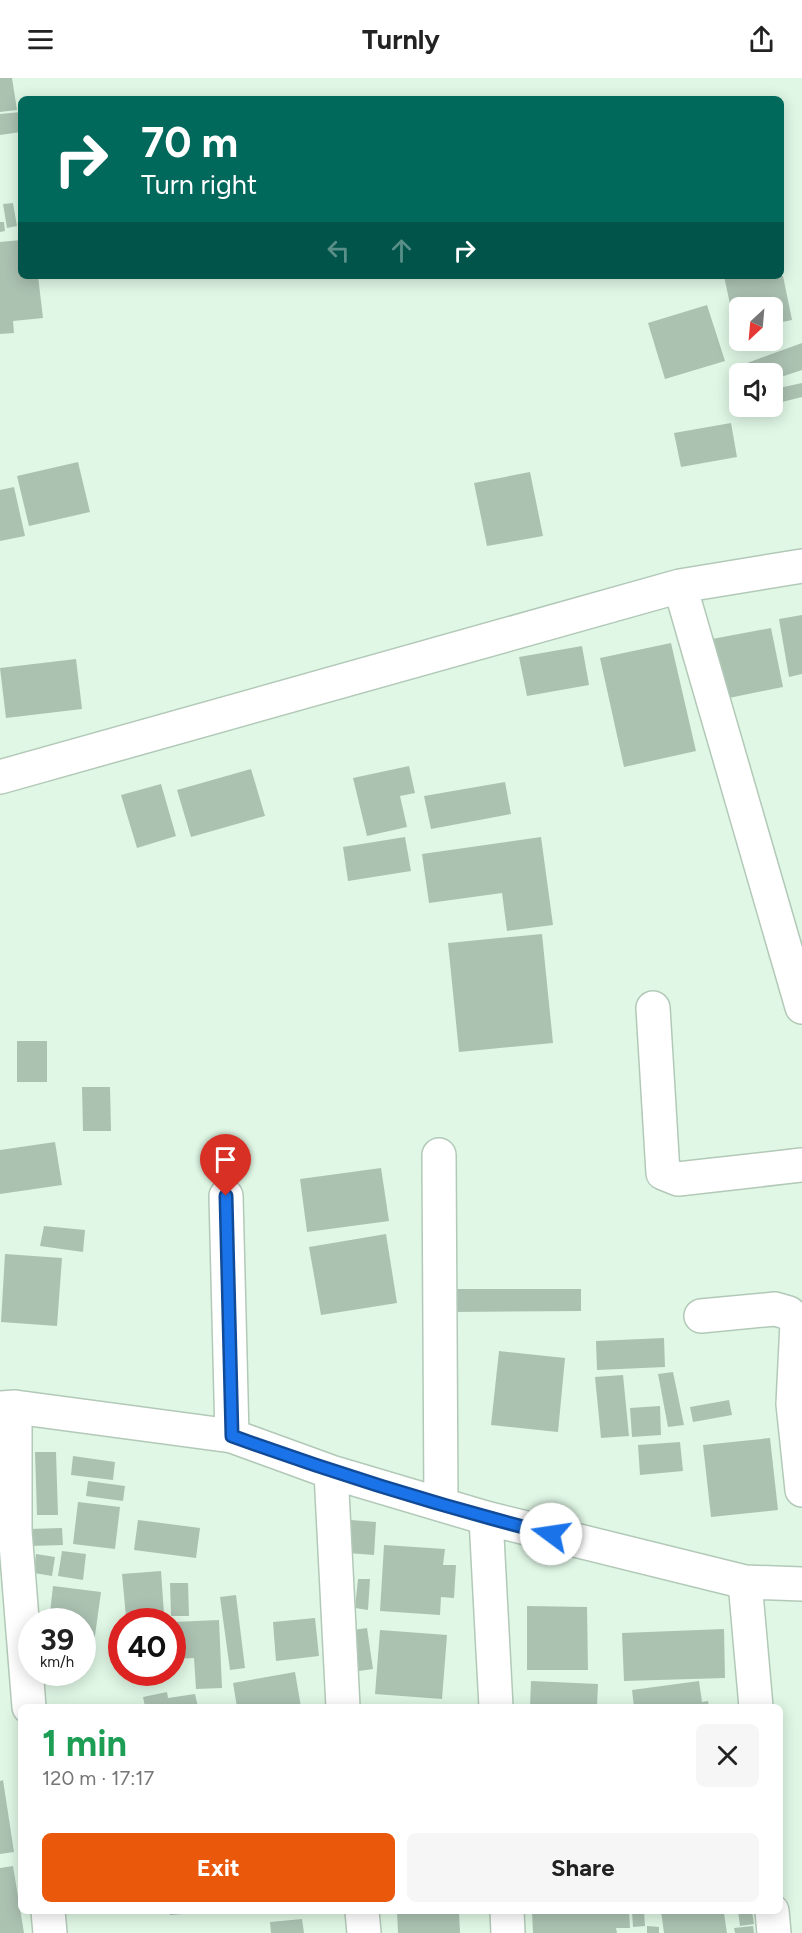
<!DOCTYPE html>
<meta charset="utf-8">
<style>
:root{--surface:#fff;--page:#f6f6f6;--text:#222;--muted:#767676;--accent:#ea580c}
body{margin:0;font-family:Figtree,sans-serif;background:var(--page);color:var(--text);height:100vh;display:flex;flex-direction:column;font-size:22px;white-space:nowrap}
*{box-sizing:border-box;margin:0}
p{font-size:20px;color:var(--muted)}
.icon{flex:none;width:33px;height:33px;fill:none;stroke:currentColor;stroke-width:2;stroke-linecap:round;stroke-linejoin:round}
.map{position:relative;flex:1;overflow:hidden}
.panel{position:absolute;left:18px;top:1626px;width:765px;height:210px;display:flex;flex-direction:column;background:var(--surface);border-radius:9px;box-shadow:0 3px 15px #0003}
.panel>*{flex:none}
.top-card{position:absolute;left:18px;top:18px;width:766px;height:183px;border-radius:9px;box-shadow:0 3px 15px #0003;background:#00695c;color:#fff;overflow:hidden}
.needle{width:39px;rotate:206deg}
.fabs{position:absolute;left:729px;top:219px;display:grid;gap:12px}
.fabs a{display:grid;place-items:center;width:54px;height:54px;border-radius:9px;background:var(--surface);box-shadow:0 3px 15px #0003;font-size:30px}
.speed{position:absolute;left:18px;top:1530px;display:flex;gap:12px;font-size:30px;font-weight:700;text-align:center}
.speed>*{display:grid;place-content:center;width:78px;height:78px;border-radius:50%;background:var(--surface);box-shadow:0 3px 15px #0003;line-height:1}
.speed small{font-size:15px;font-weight:400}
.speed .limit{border:9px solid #d22;background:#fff;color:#111}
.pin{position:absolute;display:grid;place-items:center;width:51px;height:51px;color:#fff;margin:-62px -26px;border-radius:50% 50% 50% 0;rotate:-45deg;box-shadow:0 0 6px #0007}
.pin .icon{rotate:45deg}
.me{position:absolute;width:66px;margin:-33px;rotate:284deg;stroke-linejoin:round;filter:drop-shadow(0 0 4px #0008)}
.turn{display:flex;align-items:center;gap:21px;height:126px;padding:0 24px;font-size:27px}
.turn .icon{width:78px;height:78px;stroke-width:2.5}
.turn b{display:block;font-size:42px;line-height:51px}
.lanes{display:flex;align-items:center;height:57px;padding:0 24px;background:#0003;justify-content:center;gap:30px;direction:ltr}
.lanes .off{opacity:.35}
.round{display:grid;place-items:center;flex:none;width:63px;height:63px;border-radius:9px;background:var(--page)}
.head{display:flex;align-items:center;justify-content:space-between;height:102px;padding:0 24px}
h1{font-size:36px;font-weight:700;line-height:45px;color:#1e9e55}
.primary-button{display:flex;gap:12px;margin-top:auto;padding:12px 24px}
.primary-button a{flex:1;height:69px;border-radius:9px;background:var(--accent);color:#fff;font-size:24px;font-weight:700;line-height:69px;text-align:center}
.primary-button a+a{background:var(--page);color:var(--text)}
header{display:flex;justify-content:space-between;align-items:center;height:78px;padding:0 24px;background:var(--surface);font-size:27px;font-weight:700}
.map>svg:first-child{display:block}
.building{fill:#acc2b1}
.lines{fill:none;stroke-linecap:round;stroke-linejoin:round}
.minor-casing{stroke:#b3c9b8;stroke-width:36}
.minor{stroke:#fff;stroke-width:33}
.route-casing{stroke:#114b97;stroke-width:15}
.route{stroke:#1a73e8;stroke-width:10}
</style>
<header><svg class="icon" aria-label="menu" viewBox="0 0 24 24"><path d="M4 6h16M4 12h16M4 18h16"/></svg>Turnly<svg class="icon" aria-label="share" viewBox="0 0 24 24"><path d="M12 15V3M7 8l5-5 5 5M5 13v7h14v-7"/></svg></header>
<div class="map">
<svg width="802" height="1855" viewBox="0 0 802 1855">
<rect width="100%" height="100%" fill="#e0f7e5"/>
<path class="building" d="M0,0H12L17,32L0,34Z
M21,34V54L0,57V36Z
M13,125L17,148L7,150L3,126Z
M0,144H4L5,153L0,154Z
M21,162V198H38L43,240L13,243L14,255L0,256V164Z
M724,198H783L792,242L772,246V230H740V253L736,254Z
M707,227L725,283L665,301L648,245Z
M802,265V292L772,302V296H751L747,285Z
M802,305V319L782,324L779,310Z
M731,345L737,379L681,389L674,355Z
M78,384L90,434L29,448L17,398Z
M530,394L543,458L487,468L474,405Z
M14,409L25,458L0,463V412Z
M802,537V596L789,599L779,541Z
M771,550L783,609L724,621L712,561Z
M671,565L696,673L624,689L600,580Z
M582,568L589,607L527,618L519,579Z
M76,581L82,631L6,640L0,590Z
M409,688L415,715L400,718L407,749L367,758L353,700Z
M251,691L265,738L191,759L177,712Z
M505,704L511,736L431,751L424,718Z
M161,706L176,758L137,770L121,717Z
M405,759L411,793L348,803L343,769Z
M541,759L553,847L507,853L502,815L429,825L422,776Z
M542,856L553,965L459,974L448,865Z
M17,963H47V1004H17Z
M82,1009H110L111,1053H83Z
M55,1064L62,1107L0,1116V1072Z
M381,1090L389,1143L307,1154L300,1101Z
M44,1148L85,1152L83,1174L40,1168Z
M386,1156L397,1225L321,1237L309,1169Z
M5,1176L62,1180L57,1248L1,1244Z
M451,1211H581V1233L451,1234Z
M664,1260L665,1289L597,1292L596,1263Z
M499,1273L565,1280L558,1354L491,1347Z
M673,1294L684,1347L668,1349L658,1296Z
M623,1297L629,1358L601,1360L595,1299Z
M729,1322L732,1337L693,1344L690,1329Z
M660,1328L661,1357L632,1359L630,1330Z
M770,1360L778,1432L711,1439L703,1367Z
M680,1364L683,1393L640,1397L638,1367Z
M35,1374H56L58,1437H37Z
M73,1378L115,1384L113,1402L71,1397Z
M88,1403L125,1408L123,1423L86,1418Z
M78,1424L120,1429L115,1471L73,1466Z
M138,1442L200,1450L196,1480L134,1472Z
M351,1442L376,1444L374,1477L348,1475Z
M62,1450L63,1467L30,1468L29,1451Z
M384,1467L445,1471L443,1487H456L454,1520L441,1519L440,1537L380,1533Z
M62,1473L86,1476L83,1502L58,1498Z
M36,1476L55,1479L52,1498L34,1495Z
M161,1493L164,1536L126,1539L122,1496Z
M358,1501H370L368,1532L355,1530Z
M170,1505H188L189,1538H171Z
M53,1508L101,1514L93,1572L82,1570V1544H49Z
M236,1517L245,1590L230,1592L220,1519Z
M527,1528L587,1529L588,1592H527Z
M315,1540L319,1578L276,1583L273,1544Z
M219,1542L222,1610L196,1611L194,1580L172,1581V1544Z
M367,1550L373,1591L359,1593L353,1552Z
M724,1551L725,1600L624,1603L622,1555Z
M380,1552L447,1557L442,1621L375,1616Z
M295,1594L301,1629H237L233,1605Z
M531,1603L598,1606L597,1629H530Z
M699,1603L702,1624L708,1623L709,1629H634L632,1612Z
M167,1614L168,1620L195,1616L198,1629H145L143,1619Z
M3,1702L14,1774L0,1776V1703Z
M13,1788L24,1855H0V1790Z
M170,1833H194L195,1835L170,1837Z
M397,1833H459L460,1855H398Z
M532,1833H629L630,1850H616L617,1855H533Z
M632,1833H644L645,1848L633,1849Z
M661,1833H719L720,1836L724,1835L727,1855H664Z
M738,1833H752L754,1846L740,1848Z
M302,1841L304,1855H271L270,1844Z
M647,1848L659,1849V1855H647Z
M753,1848L754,1855H735L734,1850Z"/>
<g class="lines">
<g class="minor-casing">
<path id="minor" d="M680,508L802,929
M0,699L680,508L802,488
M653,930L663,1095L678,1101L802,1087
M439,1077L441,1425
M226,1118L232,1358
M701,1238L775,1231L789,1235L797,1245L793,1326L802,1412
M15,1329V1453L29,1629
M0,1330L15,1329L232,1358L331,1394L486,1440L745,1504L802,1506
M331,1394L343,1629
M486,1440L496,1629
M745,1504L756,1629
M48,1833L50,1855
M362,1833L364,1855
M507,1833L508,1855
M772,1833L774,1855"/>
</g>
<use href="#minor" class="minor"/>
</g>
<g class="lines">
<g class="route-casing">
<path id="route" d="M226,1118L232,1358C337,1396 443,1429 551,1456"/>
</g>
<use href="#route" class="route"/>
</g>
</svg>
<div class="fabs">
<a><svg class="needle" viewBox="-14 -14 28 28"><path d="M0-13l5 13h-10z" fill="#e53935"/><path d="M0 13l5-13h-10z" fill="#767676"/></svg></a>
<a><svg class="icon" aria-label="sound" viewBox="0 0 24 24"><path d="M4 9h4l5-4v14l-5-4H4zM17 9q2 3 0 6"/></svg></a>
</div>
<div class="speed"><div>39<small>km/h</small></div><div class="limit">40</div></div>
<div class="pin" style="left:226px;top:1118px;background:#d93025"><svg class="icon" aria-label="arrive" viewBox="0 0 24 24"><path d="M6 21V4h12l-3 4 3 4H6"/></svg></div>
<svg class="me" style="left:551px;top:1456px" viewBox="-20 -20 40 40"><circle r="19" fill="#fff"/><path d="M0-13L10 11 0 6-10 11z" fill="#1a73e8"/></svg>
<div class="top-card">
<div class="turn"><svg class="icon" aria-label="right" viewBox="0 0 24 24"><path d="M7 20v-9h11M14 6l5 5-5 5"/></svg><div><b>70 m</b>Turn right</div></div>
<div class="lanes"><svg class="icon off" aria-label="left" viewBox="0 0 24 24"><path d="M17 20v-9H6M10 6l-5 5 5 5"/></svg><svg class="icon off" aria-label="ahead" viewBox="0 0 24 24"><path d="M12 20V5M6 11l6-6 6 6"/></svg><svg class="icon" aria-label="right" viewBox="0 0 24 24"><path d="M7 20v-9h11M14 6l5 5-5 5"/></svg></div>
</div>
<section class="panel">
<div class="head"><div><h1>1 min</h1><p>120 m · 17:17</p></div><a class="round"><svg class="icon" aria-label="close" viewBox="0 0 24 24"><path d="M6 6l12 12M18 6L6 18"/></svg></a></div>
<div class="primary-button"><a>Exit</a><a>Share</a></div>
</section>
</div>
